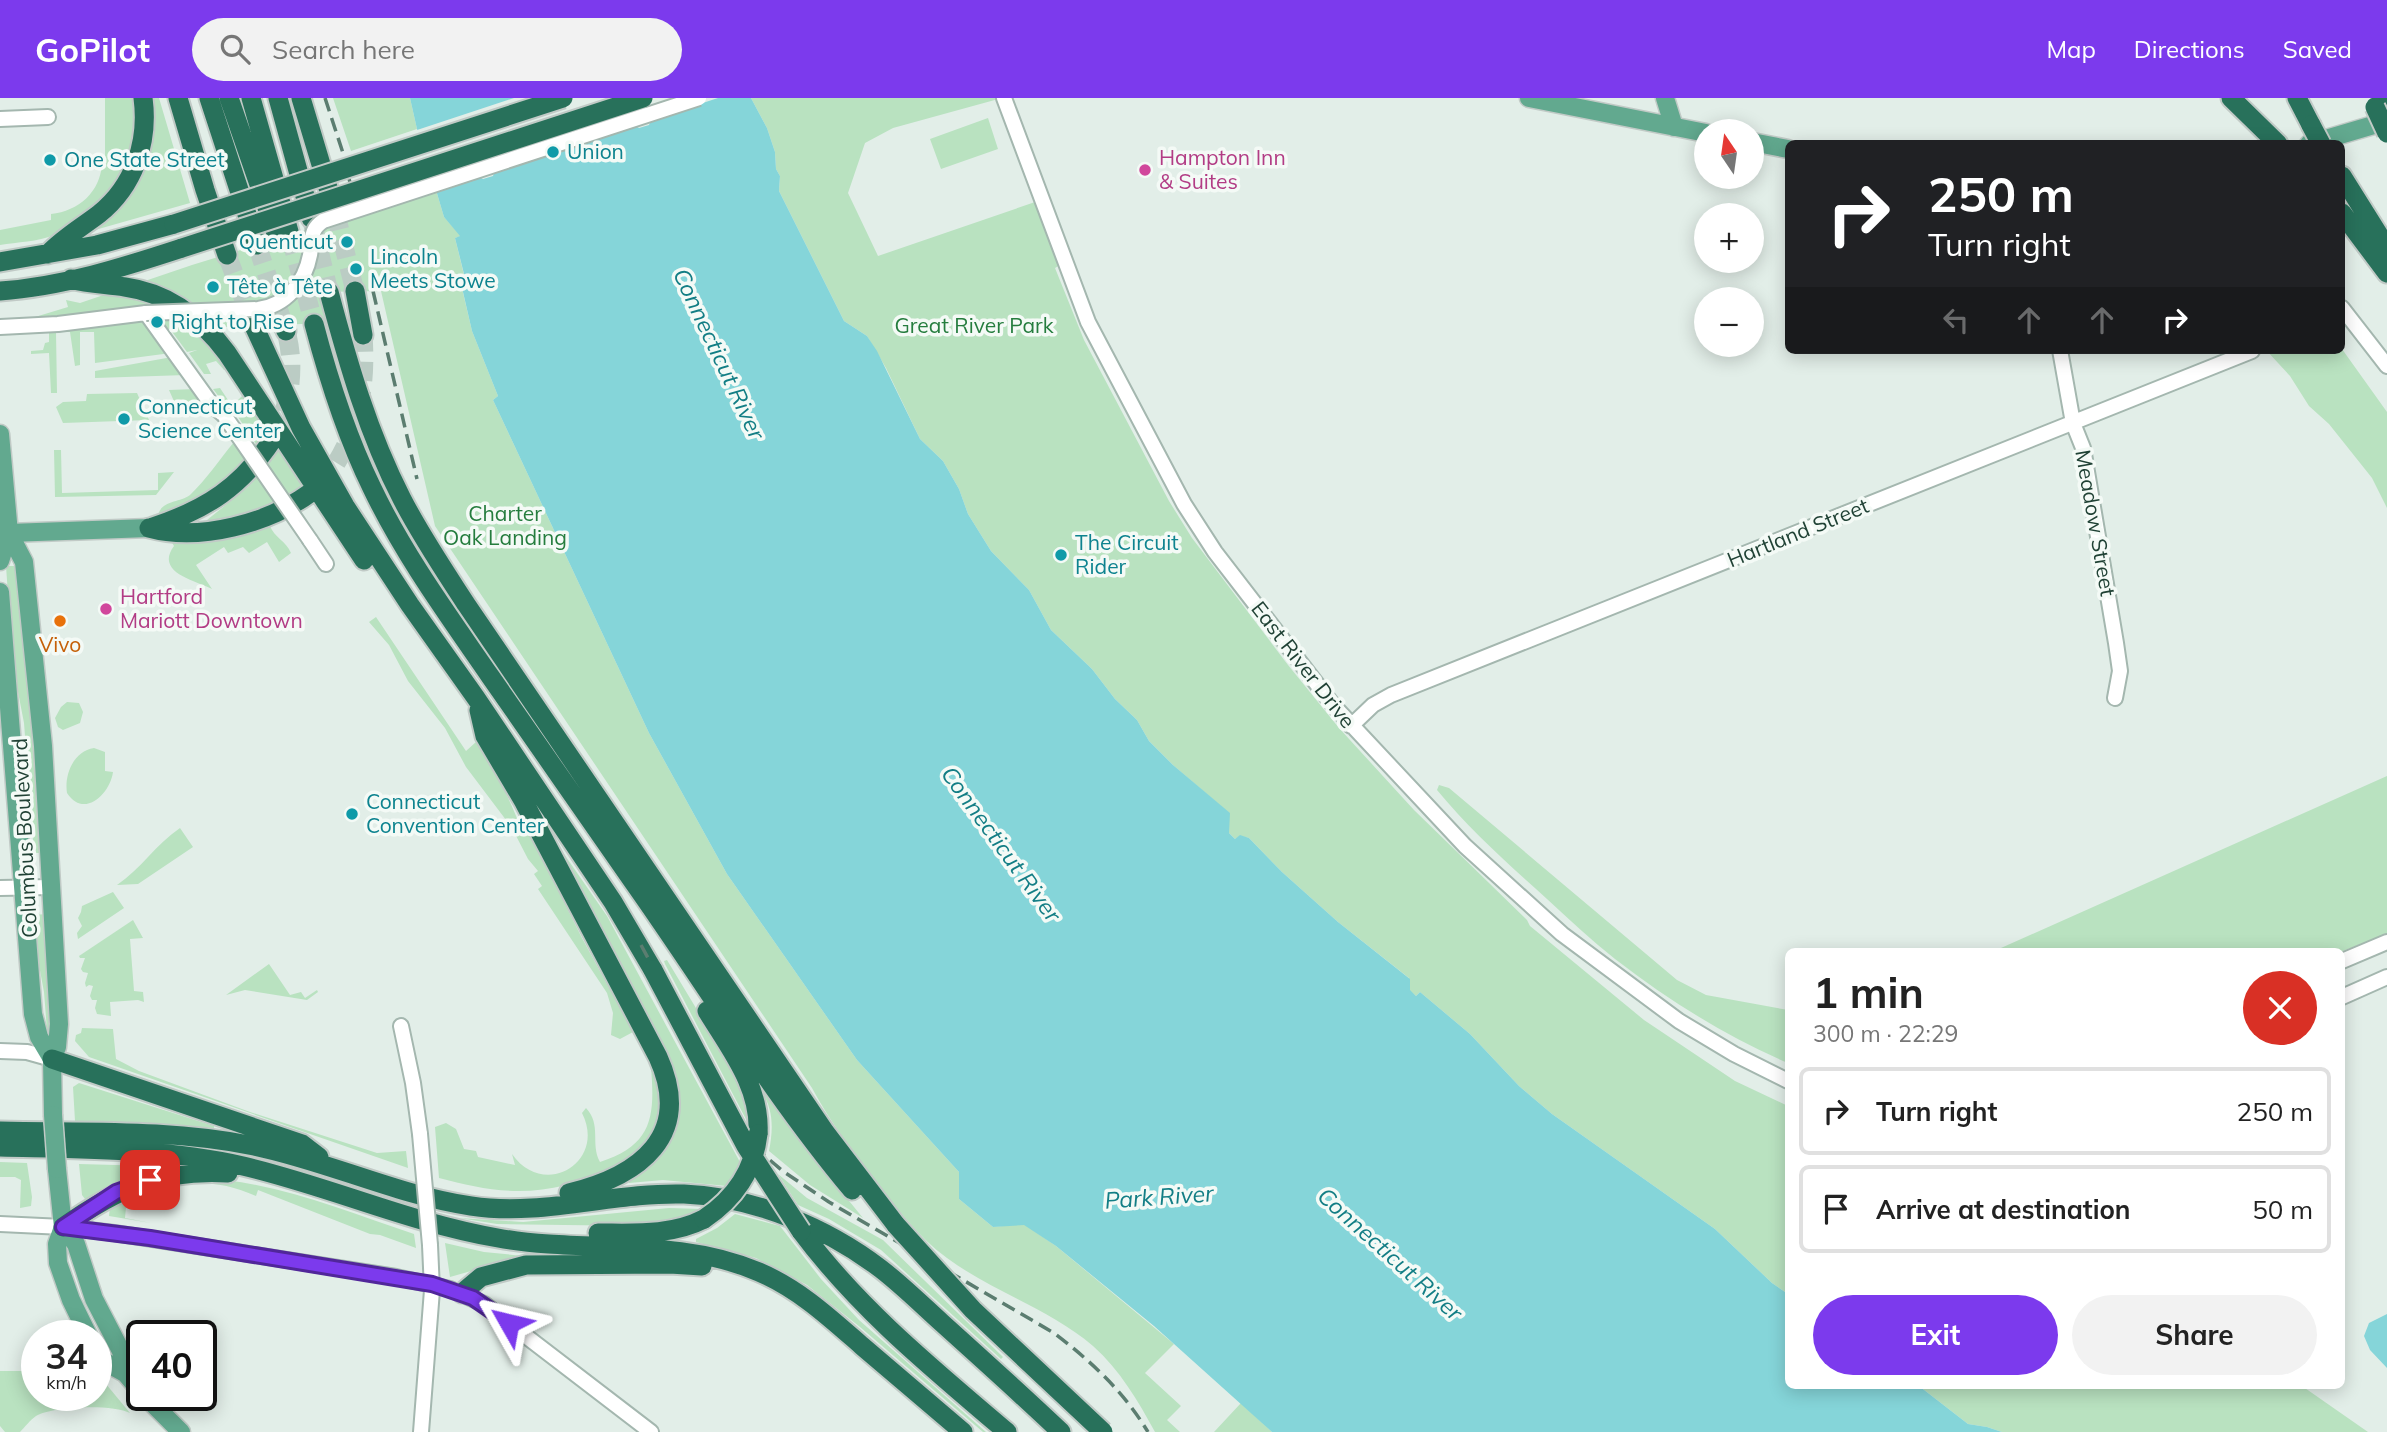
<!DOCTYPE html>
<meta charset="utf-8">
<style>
:root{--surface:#fff;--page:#f2f2f2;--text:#222;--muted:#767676;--line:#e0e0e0;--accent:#7c3aed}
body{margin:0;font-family:Mulish,sans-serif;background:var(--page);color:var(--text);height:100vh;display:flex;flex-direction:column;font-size:26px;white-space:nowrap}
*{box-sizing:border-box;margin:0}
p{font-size:23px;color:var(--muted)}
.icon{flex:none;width:38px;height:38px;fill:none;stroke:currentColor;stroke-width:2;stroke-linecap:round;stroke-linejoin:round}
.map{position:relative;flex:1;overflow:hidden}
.details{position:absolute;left:1785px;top:850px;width:560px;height:441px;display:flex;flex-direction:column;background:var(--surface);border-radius:10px;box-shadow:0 4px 18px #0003}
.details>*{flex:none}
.hud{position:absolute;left:1785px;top:42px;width:560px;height:214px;border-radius:10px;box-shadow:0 4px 18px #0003;background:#202124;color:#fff;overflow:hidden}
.needle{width:46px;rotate:347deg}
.fabs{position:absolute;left:1694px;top:21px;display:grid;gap:14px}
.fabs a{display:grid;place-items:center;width:70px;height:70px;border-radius:50%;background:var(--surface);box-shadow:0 4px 18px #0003;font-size:35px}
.speed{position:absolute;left:21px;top:1222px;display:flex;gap:14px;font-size:35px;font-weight:700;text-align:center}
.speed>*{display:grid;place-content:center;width:91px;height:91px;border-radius:50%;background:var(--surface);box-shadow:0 4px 18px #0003;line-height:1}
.speed small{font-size:18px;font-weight:400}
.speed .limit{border:4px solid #111;border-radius:10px;background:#fff;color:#111}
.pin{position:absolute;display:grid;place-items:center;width:60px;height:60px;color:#fff;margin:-30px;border-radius:14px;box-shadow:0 4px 10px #0006}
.me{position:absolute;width:77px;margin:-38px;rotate:307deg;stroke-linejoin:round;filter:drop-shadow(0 0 5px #0008)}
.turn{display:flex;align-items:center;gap:24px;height:147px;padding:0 28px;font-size:32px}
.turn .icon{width:91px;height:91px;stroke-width:2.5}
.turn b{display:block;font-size:49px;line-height:60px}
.lanes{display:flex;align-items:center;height:66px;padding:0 28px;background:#0003;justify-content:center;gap:35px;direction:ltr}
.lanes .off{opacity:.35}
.round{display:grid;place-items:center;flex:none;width:74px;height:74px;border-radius:37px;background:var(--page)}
.overview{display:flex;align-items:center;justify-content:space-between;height:119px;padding:0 28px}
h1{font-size:42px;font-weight:700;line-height:52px}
.button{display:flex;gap:14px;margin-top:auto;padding:14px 28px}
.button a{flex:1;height:80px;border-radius:42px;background:var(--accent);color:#fff;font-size:28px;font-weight:700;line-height:80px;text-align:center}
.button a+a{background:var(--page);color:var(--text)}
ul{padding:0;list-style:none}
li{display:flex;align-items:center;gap:21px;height:88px;margin:0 14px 10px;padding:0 14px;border:4px solid var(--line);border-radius:10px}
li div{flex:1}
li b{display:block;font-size:26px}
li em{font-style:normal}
header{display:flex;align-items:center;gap:42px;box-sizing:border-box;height:98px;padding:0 35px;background:var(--accent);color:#fff}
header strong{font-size:33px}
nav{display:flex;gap:38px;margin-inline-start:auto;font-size:24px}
.search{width:490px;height:63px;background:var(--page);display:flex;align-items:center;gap:18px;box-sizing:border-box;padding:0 24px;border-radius:38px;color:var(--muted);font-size:26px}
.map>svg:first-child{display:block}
.green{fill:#b9e2c0}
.water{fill:#85d5d9}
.pier{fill:#e2eee8}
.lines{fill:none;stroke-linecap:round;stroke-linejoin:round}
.highway-tunnel{stroke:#bbccc4;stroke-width:19;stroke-dasharray:19 10;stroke-linecap:butt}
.minor-casing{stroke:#a4b7af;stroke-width:18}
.major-casing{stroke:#c1cac6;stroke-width:21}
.highway-casing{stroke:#c1cac6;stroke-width:23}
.minor{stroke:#fff;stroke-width:14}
.major{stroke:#62a98f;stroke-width:18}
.highway{stroke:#28715b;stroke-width:19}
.rail{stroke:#5b7d70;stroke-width:3.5;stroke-dasharray:14 7;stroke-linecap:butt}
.minor-bridge-casing{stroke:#a4b7af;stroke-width:18;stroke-linecap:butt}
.major-bridge-casing{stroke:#c1cac6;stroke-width:21;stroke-linecap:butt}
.highway-bridge-casing{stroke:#c1cac6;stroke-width:23;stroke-linecap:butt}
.minor-bridge{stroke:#fff;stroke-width:14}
.major-bridge{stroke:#62a98f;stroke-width:18}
.highway-bridge{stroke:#28715b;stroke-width:19}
.route-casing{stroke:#51269a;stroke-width:18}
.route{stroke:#7c3aed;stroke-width:12}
.culture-dot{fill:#0f9aa8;stroke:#f4faf6;stroke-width:2.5}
.hotel-dot{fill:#d1479c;stroke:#f4faf6;stroke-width:2.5}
.food-dot{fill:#e8710a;stroke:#f4faf6;stroke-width:2.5}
.labels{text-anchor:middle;stroke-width:7;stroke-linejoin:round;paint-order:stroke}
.culture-label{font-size:21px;fill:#0d838f;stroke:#f4faf6;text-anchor:start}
.hotel-label{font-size:21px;fill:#b23c85;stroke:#f4faf6;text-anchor:start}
.park-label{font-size:21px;fill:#257d3e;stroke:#f4faf6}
.street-label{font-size:21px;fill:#204235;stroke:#f4faf6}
.food-label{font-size:21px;fill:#c56008;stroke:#f4faf6}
.water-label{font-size:23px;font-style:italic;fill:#137e85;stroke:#f4faf6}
</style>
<header>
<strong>GoPilot</strong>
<div class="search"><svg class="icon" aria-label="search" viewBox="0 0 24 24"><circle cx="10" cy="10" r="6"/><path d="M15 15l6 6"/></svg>Search here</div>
<nav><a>Map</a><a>Directions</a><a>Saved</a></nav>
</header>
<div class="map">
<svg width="2387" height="1334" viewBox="0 0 2387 1334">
<rect width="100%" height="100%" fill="#e2eee8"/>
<path class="green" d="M105,0H134C135,20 136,40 129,60C119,89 83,125 54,137C38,144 17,144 0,147V132L51,122V116C79,113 100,94 102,66L105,65Z
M149,0H159L190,105L95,132L113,112Z
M333,0H410L417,31L351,53Z
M751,0H1002L893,30L865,45L848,95L878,158L1038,103L1060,167L1055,170L1084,242L1169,403L1192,440L1288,567L1339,630L1414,712L1527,822L1530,828L1644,922L1735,983L1788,1008V1196L1772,1185L1715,1131L1552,1016L1519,988L1470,936L1420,894L1416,898L1409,892V880L1338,824L1282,774L1249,740L1240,738L1235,741L1229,735V715L1173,667L1149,643L1137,622L1115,601L1092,571L1051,532L1029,492L991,453L968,416L959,391L943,363L920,341L886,270L867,238L844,223L779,93L780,78L776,71L775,54L767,30Z
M988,20L998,51L941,71L930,41Z
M436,92L444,119L461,138L455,140L465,181L460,182L472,233L498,298L493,302L649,635L727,776L857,962L959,1074V1101L993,1129L1024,1126L1056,1148L1174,1246L1145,1275L1181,1308L1167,1322L1180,1334H1155C1138,1303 1120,1272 1093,1248C1050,1211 993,1194 947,1160C918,1139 894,1107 872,1078C850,1050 829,1022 812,990L435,428L381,193L321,194L329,225L195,230L226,271L224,272L216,263L206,266L211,276H204L189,255L197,252L187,254L170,231L154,232L171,255L95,265L94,234H80V267L75,268L70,234H56L57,295H51L49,255L31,256V253L43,252L45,245L49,244V235H41V231H36L35,219L68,209L66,202L80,205L192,167Z
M2342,251L2387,314V410L2372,380L2329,326L2309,308L2290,278L2266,252Z
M172,259L186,277L95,280V273Z
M220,290L232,308L243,297L269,335L259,351L231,308H226L213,291Z
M196,291L209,309L202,310L197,317L186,319L177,310L169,292Z
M137,295L149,322L63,325L56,309L63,304L86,303L87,296Z
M234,344L249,365L220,392L158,417C162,402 179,405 190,397C206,382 220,361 234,344Z
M278,348L308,391L294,401L219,424L207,422L248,389L263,372Z
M54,352H61L62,395L158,392V375L174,374L156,397L55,399Z
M270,428C274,439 286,443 291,455L279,464L267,444L249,455L243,449L228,455L224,449L196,467L212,491C197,483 154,475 174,448L171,443L235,438Z
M6,468H15L35,654L42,755H34L24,625L13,568Z
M376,519L466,653L476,644C496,673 511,703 523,736L529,734L582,840L633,934L620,941L611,937L613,915L607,895L538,791L542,788L534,776L538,773L528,761L512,730L466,669L445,630L408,583L389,547L369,524Z
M67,604L79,605L83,614L80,625L63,632L58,629L55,620L61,609Z
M94,650L105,654V673L113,674C110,696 84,721 67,695C64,676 74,653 94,650Z
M2387,678V836L2340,854H1992Z
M1439,687L1449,690L1677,882L1706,897L1788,912V965C1727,939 1668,902 1615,861C1591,842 1569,821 1547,801C1508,766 1469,731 1437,692Z
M180,730L193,749L138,786L117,787C141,771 156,746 180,730Z
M564,756L607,818L741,1066L727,1088L663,1082L629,1085V1082C658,1066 664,1048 676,1019L562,758Z
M113,794L124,810L78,841L77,835L82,828L78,820L81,814L82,808Z
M46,816L53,932H47L44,894L36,851L34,817Z
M133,822L143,840L130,841L134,893L143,894L144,904L138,902L110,904L111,918L97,916L95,910L97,902H92L90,898L93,888L89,887L86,889L85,885L88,875L83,874L81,871L85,860H80L79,858Z
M667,862L743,988L749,1027L665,866L664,863Z
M269,866L290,897L301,894L305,900L317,892L318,894L307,902L245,892L226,897Z
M82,930L113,931L116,961L139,973L250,1014L377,1055L406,1053L408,1070L89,959L75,943L76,937L81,935Z
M651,969C668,1000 660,1037 632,1061C626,1066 616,1069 608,1072C579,1085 551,1093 519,1093C491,1093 466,1087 439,1080L435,1029L446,1025L456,1031L464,1051L476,1053L478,1059L515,1067L512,1056C544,1102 607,1064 582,1015L586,1010C602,1027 590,1046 600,1064C653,1047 655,1018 651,969Z
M79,985L214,1028V1030L75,1023L73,989Z
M766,992L805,1049L863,1120L810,1087L769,1053C773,1032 774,1013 762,994Z
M0,1064L27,1065L32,1099L31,1108L20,1110L21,1082L15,1079H0Z
M79,1066L188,1069L85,1101L82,1097Z
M778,1076L807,1100L883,1142L1003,1259L1001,1261L881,1152L829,1121L798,1107Z
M197,1080C272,1082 344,1113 414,1136L416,1150L380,1137L370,1136L258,1092L256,1098C213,1078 171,1083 127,1099L125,1120L151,1125L109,1118L110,1108C131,1088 169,1082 197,1080Z
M669,1110L702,1111L699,1112L700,1115L674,1125L641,1128L497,1126L459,1120L523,1124Z
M735,1116L780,1128L821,1181L859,1222L986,1334H983L860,1229L807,1187L756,1160L696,1144V1141L717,1130Z
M445,1145L484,1154L524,1158L450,1179Z
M0,1273H37V1297H96V1274L130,1315C113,1306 53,1308 36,1318C30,1322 25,1329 20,1334H5L0,1328Z
M1919,1288H2302L2368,1334H2002L1987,1329L1968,1326Z
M1241,1305L1272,1334H1214Z"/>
<path class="water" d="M410,0H751L767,30L775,54L776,71L780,78L779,93L844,223L867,238L877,253L920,341L943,363L959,391L968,416L991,453L1029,492L1051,532L1092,571L1115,601L1137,622L1149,643L1173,667L1230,715L1229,735L1235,741L1240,737L1249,740L1282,774L1338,824L1410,881V892L1416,898L1420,894L1470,936L1519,988L1552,1016L1715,1131L1772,1185L1788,1196V1288H1919L1968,1326L1987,1329L2002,1334H1272L1154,1228L1056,1148L1024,1127L993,1129L959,1101V1074L857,962L727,776L649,635L493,302L498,298L472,233L460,181L465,180L455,140L460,138L444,119L436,92L441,90L417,31Z
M2387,1216V1270L2370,1252L2364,1238L2369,1225Z"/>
<path class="pier" d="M514,0H718L651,22L649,27L639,30L634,27L561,51L558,56L549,60L544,56L495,72L493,78L483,81L478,78L436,88L414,33Z"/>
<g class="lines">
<path class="highway-tunnel" d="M335,113L355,193
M312,123L329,194
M290,137L314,226
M257,147L284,228
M227,157L254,228
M273,341C290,307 296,270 286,233
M319,388C357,345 367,293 363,237"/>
<g class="minor-casing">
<path id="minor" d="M1004,0L1088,224L1184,406L1215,454L1333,607L1465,748L1562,836L1679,923L1734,956L1788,983
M0,21L48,19
M2342,210L2387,268
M0,229L58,226L146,215L212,307L224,317
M2060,252L2073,325L2083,350L2116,545L2120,573L2115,600
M310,442L326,466
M1351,628L1373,607L1391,597L2252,253
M0,790L51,789
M2342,863L2387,844
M2342,899L2387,879
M401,928L413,985L420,1036
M0,953L27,954L52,961
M0,1126L63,1129L114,1135L396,1179L450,1191L484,1206L651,1334
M421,1334L432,1192L430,1147"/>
</g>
<g class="major-casing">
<path id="major" d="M1529,0L1706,35
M1665,0L1674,29
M1752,44L1788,51
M2309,46L2387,23
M0,336L9,435L24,464L43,648L59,926L57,949L52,961L53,1017
M9,435L149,430
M0,463L9,435
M0,494L33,916L39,939L52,961
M57,1071L63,1129L57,1146L58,1165L71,1202L88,1237
M63,1129L76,1146L94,1201L121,1253L125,1275
M96,1251L105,1264L125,1275L142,1295
M144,1297L181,1334"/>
</g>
<g class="highway-casing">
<path id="highway" d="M178,0L205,92L227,157
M209,0L257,147
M229,0L278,141
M251,0L290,137
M278,0L311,120
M301,0L335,113
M2231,0L2278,46
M2297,0L2311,27
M2384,0L2387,9
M2342,78L2387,150
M2342,115L2387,175
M48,156C63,140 82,129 99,116C134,88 149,44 143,0
M0,164L97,147L174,126
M71,181C89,186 106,186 125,189C169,195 201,220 227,255L364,462
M0,193C61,189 124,169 182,150
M355,193L363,237
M329,194C348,265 368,335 402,401C421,438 444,472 466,506L825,1034L896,1127
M314,226C329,283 346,337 372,390C404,457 448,517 490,578C537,646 585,714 632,782C705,885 771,995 852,1092
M254,228L301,330L345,408L410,507L476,600L613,804L653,872
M284,228L286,233
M153,429C207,411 241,389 273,341
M149,430C200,444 269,425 310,395
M479,612L485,638L524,704L658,959C694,1038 639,1078 569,1095
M707,913C730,951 761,989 758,1036
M52,961L302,1046L319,1059
M0,1033C84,1035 171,1031 254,1048C327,1063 397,1097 471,1108C542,1119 613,1094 684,1096C754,1099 826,1129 881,1171C903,1188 922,1207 942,1225C982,1261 1022,1297 1061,1334
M0,1049C80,1051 164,1050 243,1068C329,1088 410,1125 498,1140C585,1156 676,1138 759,1174C799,1191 830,1220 862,1248C896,1277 929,1305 963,1334
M63,1129C118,1090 161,1071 228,1075
M801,1133C859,1211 933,1271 1007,1334
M598,1135C633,1135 671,1138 704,1121
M462,1195L481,1179L526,1167L670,1166L702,1168"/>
</g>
<use href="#minor" class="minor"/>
<use href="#major" class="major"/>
<use href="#highway" class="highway"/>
<path class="rail" d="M325,0L343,55L355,106
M373,193L417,381
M641,847L736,1022L765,1058L784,1074L829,1104L1054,1235C1092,1264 1124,1294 1148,1334"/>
<g class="minor-bridge-casing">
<path id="minor-bridge" d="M146,215L258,211C286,208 305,184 310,157C313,143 309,132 323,123L699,0
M224,317L310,442
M420,1036L430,1147"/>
</g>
<g class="major-bridge-casing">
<path id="major-bridge" d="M53,1017L57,1071"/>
</g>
<g class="highway-bridge-casing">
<path id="highway-bridge" d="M2375,9L2387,35
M2311,27L2321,46
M174,126L563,0
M182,150L643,0
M653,872L746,1048L801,1133
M704,1121C734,1101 754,1072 758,1036
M896,1127L973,1212L1103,1334"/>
</g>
<use href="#minor-bridge" class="minor-bridge"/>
<use href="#major-bridge" class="major-bridge"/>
<use href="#highway-bridge" class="highway-bridge"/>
</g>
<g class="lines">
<g class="route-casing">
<path id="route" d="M150,1082L116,1094L63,1129L150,1140L432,1186L473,1200L509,1225"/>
</g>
<use href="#route" class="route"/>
</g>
<g class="culture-dot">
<circle cx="553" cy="54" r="7"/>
<circle cx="50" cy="62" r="7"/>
<circle cx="347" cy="144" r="7"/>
<circle cx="356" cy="171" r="7"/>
<circle cx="213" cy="189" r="7"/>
<circle cx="157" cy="224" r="7"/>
<circle cx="124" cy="321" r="7"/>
<circle cx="1061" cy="457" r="7"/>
<circle cx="352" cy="716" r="7"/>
</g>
<g class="hotel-dot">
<circle cx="1145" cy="72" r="7"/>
<circle cx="106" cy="511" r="7"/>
</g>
<circle class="food-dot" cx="60" cy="523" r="7"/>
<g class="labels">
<g class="culture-label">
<text x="567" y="61">Union</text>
<text x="64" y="69">One State Street</text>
<text x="333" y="151" text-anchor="end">Quenticut</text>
<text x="370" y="166">Lincoln<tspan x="370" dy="24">Meets Stowe</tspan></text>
<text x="227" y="196">Tête à Tête</text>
<text x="171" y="231">Right to Rise</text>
<text x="138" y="316">Connecticut<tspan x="138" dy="24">Science Center</tspan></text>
<text x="1075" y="452">The Circuit<tspan x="1075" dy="24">Rider</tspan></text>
<text x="366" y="711">Connecticut<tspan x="366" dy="24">Convention Center</tspan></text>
</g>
<g class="hotel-label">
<text x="1159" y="67">Hampton Inn<tspan x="1159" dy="24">&amp; Suites</tspan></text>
<text x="120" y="506">Hartford<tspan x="120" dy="24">Mariott Downtown</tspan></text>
</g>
<g class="park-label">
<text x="974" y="235">Great River Park</text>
<text x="505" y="423">Charter<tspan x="505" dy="24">Oak Landing</tspan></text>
</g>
<g class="street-label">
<text transform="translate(2095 425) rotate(80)" y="7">Meadow Street</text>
<text transform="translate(1798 435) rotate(-22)" y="7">Hartland Street</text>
<text transform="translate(1303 567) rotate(52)" y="7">East River Drive</text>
<text transform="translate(25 740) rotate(-93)" y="7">Columbus Boulevard</text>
</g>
<g class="food-label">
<text x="60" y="554">Vivo</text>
</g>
<g class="water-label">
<text transform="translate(719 256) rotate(65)" y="8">Connecticut River</text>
<text transform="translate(1001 746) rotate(54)" y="8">Connecticut River</text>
<text transform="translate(1159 1099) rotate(-4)" y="8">Park River</text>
<text transform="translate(1390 1156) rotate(42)" y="8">Connecticut River</text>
</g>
</g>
</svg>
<div class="fabs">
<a><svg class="needle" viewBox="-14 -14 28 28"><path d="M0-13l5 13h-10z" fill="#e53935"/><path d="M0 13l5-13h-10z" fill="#767676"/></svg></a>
<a>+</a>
<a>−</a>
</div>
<div class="speed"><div>34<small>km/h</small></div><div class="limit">40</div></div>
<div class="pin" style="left:150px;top:1082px;background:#d93025"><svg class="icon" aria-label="arrive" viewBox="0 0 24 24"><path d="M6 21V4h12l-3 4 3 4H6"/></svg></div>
<svg class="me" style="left:509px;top:1225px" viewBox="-20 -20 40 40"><path d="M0-17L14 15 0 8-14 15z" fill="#7c3aed" stroke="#fff" stroke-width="4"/></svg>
<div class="hud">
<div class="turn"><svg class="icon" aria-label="right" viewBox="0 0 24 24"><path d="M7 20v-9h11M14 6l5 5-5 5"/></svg><div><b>250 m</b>Turn right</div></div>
<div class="lanes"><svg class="icon off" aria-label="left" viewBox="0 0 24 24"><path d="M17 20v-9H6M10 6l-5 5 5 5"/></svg><svg class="icon off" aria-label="ahead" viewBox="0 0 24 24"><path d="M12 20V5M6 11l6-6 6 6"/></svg><svg class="icon off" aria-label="ahead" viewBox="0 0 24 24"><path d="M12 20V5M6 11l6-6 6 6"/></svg><svg class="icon" aria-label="right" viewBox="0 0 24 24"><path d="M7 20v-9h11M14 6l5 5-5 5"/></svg></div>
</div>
<section class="details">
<div class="overview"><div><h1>1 min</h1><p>300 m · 22:29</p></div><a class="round" style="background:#d93025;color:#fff"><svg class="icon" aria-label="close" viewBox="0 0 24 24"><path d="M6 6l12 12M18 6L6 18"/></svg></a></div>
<ul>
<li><svg class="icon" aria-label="right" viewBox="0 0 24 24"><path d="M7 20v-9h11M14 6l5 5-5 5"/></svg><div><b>Turn right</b></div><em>250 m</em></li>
<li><svg class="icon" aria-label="arrive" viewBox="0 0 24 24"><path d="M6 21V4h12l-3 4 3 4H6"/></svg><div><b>Arrive at destination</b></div><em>50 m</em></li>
</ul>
<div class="button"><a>Exit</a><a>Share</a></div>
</section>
</div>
